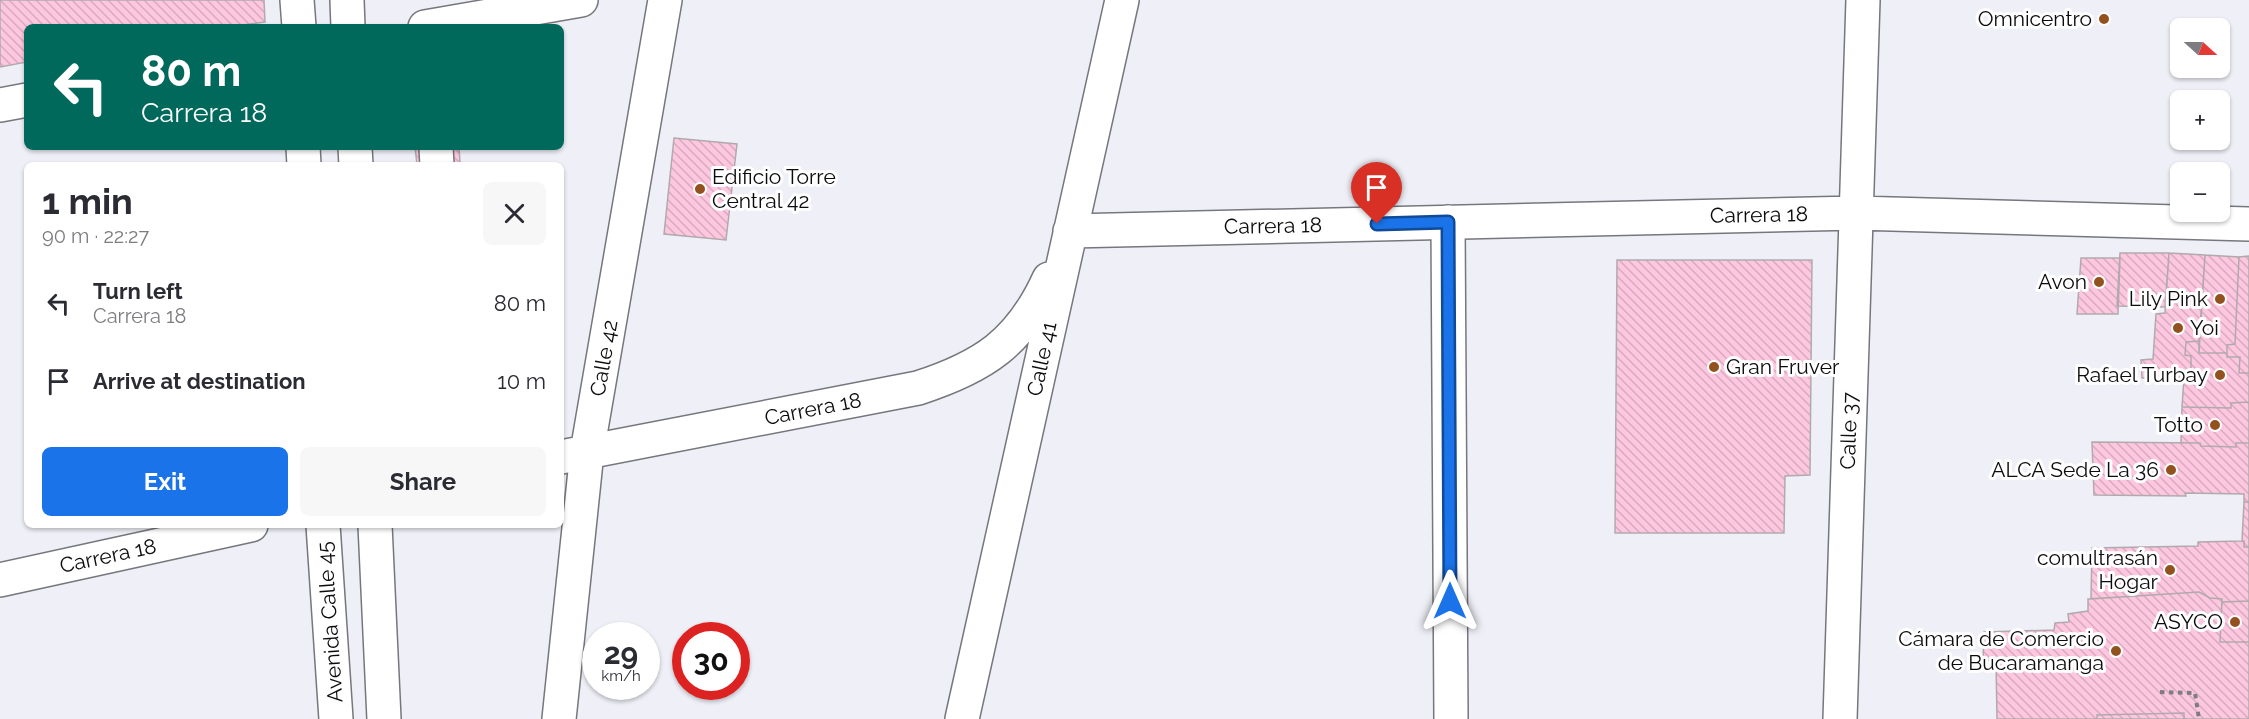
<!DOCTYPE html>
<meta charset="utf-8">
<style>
:root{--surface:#fff;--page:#f7f7f7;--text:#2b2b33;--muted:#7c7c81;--accent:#1a73e8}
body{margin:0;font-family:Raleway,sans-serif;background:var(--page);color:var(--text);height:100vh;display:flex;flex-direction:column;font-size:22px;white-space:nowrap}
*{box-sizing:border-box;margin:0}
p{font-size:20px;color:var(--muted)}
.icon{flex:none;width:33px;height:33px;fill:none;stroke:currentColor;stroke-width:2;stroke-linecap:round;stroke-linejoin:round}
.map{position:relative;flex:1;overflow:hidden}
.drawer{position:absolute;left:24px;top:162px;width:540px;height:366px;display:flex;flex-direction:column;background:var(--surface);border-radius:9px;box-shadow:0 2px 4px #0004}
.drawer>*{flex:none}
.banner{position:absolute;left:24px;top:24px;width:540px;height:126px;border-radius:9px;box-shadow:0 2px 4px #0004;background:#00695c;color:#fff;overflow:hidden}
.needle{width:39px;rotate:111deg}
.tools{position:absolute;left:2170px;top:18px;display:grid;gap:12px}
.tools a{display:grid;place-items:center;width:60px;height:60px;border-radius:9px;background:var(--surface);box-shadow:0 2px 4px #0004;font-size:30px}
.speed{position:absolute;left:582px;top:622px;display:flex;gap:12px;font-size:30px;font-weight:700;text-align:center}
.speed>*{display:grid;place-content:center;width:78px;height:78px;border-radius:50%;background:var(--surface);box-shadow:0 2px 4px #0004;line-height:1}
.speed small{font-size:15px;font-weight:400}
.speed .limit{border:9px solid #d22;background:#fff;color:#111}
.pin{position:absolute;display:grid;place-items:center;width:51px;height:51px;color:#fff;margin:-62px -26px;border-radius:50% 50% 50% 0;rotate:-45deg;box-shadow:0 0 6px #0007}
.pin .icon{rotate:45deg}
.me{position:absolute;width:66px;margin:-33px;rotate:0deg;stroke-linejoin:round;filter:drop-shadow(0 0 4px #0008)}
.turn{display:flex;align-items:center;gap:21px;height:126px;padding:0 18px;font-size:27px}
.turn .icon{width:78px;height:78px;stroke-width:2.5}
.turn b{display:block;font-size:42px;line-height:51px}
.round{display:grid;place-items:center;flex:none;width:63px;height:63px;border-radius:9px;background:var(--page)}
.overview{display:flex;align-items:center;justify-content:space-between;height:102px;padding:0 18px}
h1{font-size:36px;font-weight:700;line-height:45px}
.cta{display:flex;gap:12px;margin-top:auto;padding:12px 18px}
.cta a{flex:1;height:69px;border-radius:9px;background:var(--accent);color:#fff;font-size:24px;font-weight:700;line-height:69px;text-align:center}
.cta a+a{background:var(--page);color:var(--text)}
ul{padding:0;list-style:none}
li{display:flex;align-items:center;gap:18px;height:78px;padding:0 18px}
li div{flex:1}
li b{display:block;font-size:22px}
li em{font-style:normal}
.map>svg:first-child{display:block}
.building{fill:url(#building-back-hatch);stroke:#b1aaad;stroke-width:1.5}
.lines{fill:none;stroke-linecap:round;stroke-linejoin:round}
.minor-casing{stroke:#76777d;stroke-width:36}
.major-casing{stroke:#76777d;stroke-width:36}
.path{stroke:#7d7e82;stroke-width:4;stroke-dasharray:4.5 4.5;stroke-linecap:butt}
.minor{stroke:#fff;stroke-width:33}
.major{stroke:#fff;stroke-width:33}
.route-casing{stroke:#114b97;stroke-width:15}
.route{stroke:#1a73e8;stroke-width:10}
.poi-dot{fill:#92511d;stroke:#fefefe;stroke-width:2}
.labels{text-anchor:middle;stroke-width:6;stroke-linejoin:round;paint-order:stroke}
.poi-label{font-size:21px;fill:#0b0b0d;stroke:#fefefe;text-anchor:end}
.street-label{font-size:21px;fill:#0b0b0d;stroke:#fefefe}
</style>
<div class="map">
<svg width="2249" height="719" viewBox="0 0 2249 719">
<defs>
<pattern id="building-back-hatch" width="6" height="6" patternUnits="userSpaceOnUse" patternTransform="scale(1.5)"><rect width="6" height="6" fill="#fec7e0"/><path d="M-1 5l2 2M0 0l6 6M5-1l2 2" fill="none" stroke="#d8aabf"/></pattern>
</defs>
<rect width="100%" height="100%" fill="#eff0f7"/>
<path class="building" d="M0,0H264L265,22L227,27H27V62L0,67Z
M674,138L737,144L726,240L664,234Z
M415,147H459L460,163L417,165Z
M2120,253H2169L2165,307L2117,306Z
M2169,253L2205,255L2199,341L2186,342L2185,355L2191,356V377L2142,378L2141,360L2153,359L2156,314L2165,313Z
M2205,255L2239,257L2235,344L2227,345V353H2199Z
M2249,256V373H2239L2240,357H2227V345L2235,344L2239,257Z
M2081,258H2120L2118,314H2077Z
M1617,260H1812L1810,475L1785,476L1784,533H1615Z
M2199,341V353H2227V357H2240L2239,373H2249V402L2231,403V408L2182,407L2184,378L2191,377V356L2185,355L2186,342Z
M2249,402V443H2236V447L2201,446L2200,443H2181L2182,407L2231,408V403Z
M2092,442L2200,443L2201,446L2236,447V443H2249V502H2244V494L2185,493L2186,496L2094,495Z
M2244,502H2249V547H2244V541H2242Z
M2242,541H2244V547H2249V601L2222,602V599L2210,598L2199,592L2091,599L2092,548L2198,546V542Z
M2199,592L2210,598L2222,599L2220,642H2249V719H1997L1996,661L1983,660L1984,632L2054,630L2055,623L2069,622L2068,614L2088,611V599Z
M2249,601V642H2220L2222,602Z
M2184,713V719H2097V715Z"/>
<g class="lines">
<g class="minor-casing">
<path id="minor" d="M425,27L581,0
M436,147L437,165
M1448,222L1451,719
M1070,231L1856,213L2249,224
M561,457L918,388C983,367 1020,343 1049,279
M0,580L251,525
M559,719L587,452L665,0
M962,719L1122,0
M1840,719L1863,0"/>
</g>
<g class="major-casing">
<path id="major" d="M297,0L299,27
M347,0L348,27
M0,105L27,100
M303,147L304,165
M355,147L356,165
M323,525L336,719
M375,525L384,719"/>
</g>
<path class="path" d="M2160,692L2195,693L2199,719"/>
<use href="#minor" class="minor"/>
<use href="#major" class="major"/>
</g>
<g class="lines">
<g class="route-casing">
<path id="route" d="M1377,224L1448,222L1450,601"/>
</g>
<use href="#route" class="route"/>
</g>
<g class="poi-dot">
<circle cx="2104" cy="19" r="6"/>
<circle cx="700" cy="189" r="6"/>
<circle cx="2099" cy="282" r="6"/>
<circle cx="2220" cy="299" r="6"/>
<circle cx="2178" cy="328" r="6"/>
<circle cx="1714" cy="367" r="6"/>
<circle cx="2220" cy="375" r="6"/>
<circle cx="2215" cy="425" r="6"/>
<circle cx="2171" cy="470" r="6"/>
<circle cx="2170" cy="570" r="6"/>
<circle cx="2235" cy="622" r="6"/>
<circle cx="2116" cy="651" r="6"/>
</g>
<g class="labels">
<g class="poi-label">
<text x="2092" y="26">Omnicentro</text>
<text x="712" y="184" text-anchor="start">Edificio Torre<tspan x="712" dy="24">Central 42</tspan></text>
<text x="2087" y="289">Avon</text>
<text x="2208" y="306">Lily Pink</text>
<text x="2190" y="335" text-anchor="start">Yoi</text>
<text x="1726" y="374" text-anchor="start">Gran Fruver</text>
<text x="2208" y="382">Rafael Turbay</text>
<text x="2203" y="432">Totto</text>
<text x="2159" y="477">ALCA Sede La 36</text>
<text x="2158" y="565">comultrasán<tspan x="2158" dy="24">Hogar</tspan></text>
<text x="2223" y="629">ASYCO</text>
<text x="2104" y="646">Cámara de Comercio<tspan x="2104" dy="24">de Bucaramanga</tspan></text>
</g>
<g class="street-label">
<text transform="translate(1759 215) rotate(-1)" y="7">Carrera 18</text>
<text transform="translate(1273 226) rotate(-1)" y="7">Carrera 18</text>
<text transform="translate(604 358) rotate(-80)" y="7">Calle 42</text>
<text transform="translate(1042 359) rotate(-78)" y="7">Calle 41</text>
<text transform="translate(813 409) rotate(-11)" y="7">Carrera 18</text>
<text transform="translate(1849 431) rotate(-88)" y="7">Calle 37</text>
<text transform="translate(108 556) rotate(-12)" y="7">Carrera 18</text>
<text transform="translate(330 622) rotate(-94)" y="7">Avenida Calle 45</text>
</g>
</g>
</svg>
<div class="tools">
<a><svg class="needle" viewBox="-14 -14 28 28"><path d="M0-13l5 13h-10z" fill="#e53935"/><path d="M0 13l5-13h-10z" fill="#7c7c81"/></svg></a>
<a>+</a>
<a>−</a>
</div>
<div class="speed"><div>29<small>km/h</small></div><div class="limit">30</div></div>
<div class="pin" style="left:1377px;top:224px;background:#d93025"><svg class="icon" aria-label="arrive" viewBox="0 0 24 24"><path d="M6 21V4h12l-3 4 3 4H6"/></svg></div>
<svg class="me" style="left:1450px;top:601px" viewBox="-20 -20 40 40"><path d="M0-17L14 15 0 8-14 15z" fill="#1a73e8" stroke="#fff" stroke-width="4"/></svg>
<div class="banner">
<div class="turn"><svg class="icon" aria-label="left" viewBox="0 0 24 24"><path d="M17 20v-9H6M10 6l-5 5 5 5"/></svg><div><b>80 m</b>Carrera 18</div></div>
</div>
<section class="drawer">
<div class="overview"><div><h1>1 min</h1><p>90 m · 22:27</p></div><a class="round"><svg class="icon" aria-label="close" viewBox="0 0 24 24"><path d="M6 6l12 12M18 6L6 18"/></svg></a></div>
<ul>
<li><svg class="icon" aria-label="left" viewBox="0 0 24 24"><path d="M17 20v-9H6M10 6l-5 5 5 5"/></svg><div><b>Turn left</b><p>Carrera 18</p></div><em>80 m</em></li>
<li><svg class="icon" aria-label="arrive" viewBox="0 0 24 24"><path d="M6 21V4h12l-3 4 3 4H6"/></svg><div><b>Arrive at destination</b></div><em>10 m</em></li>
</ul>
<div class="cta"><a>Exit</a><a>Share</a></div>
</section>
</div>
